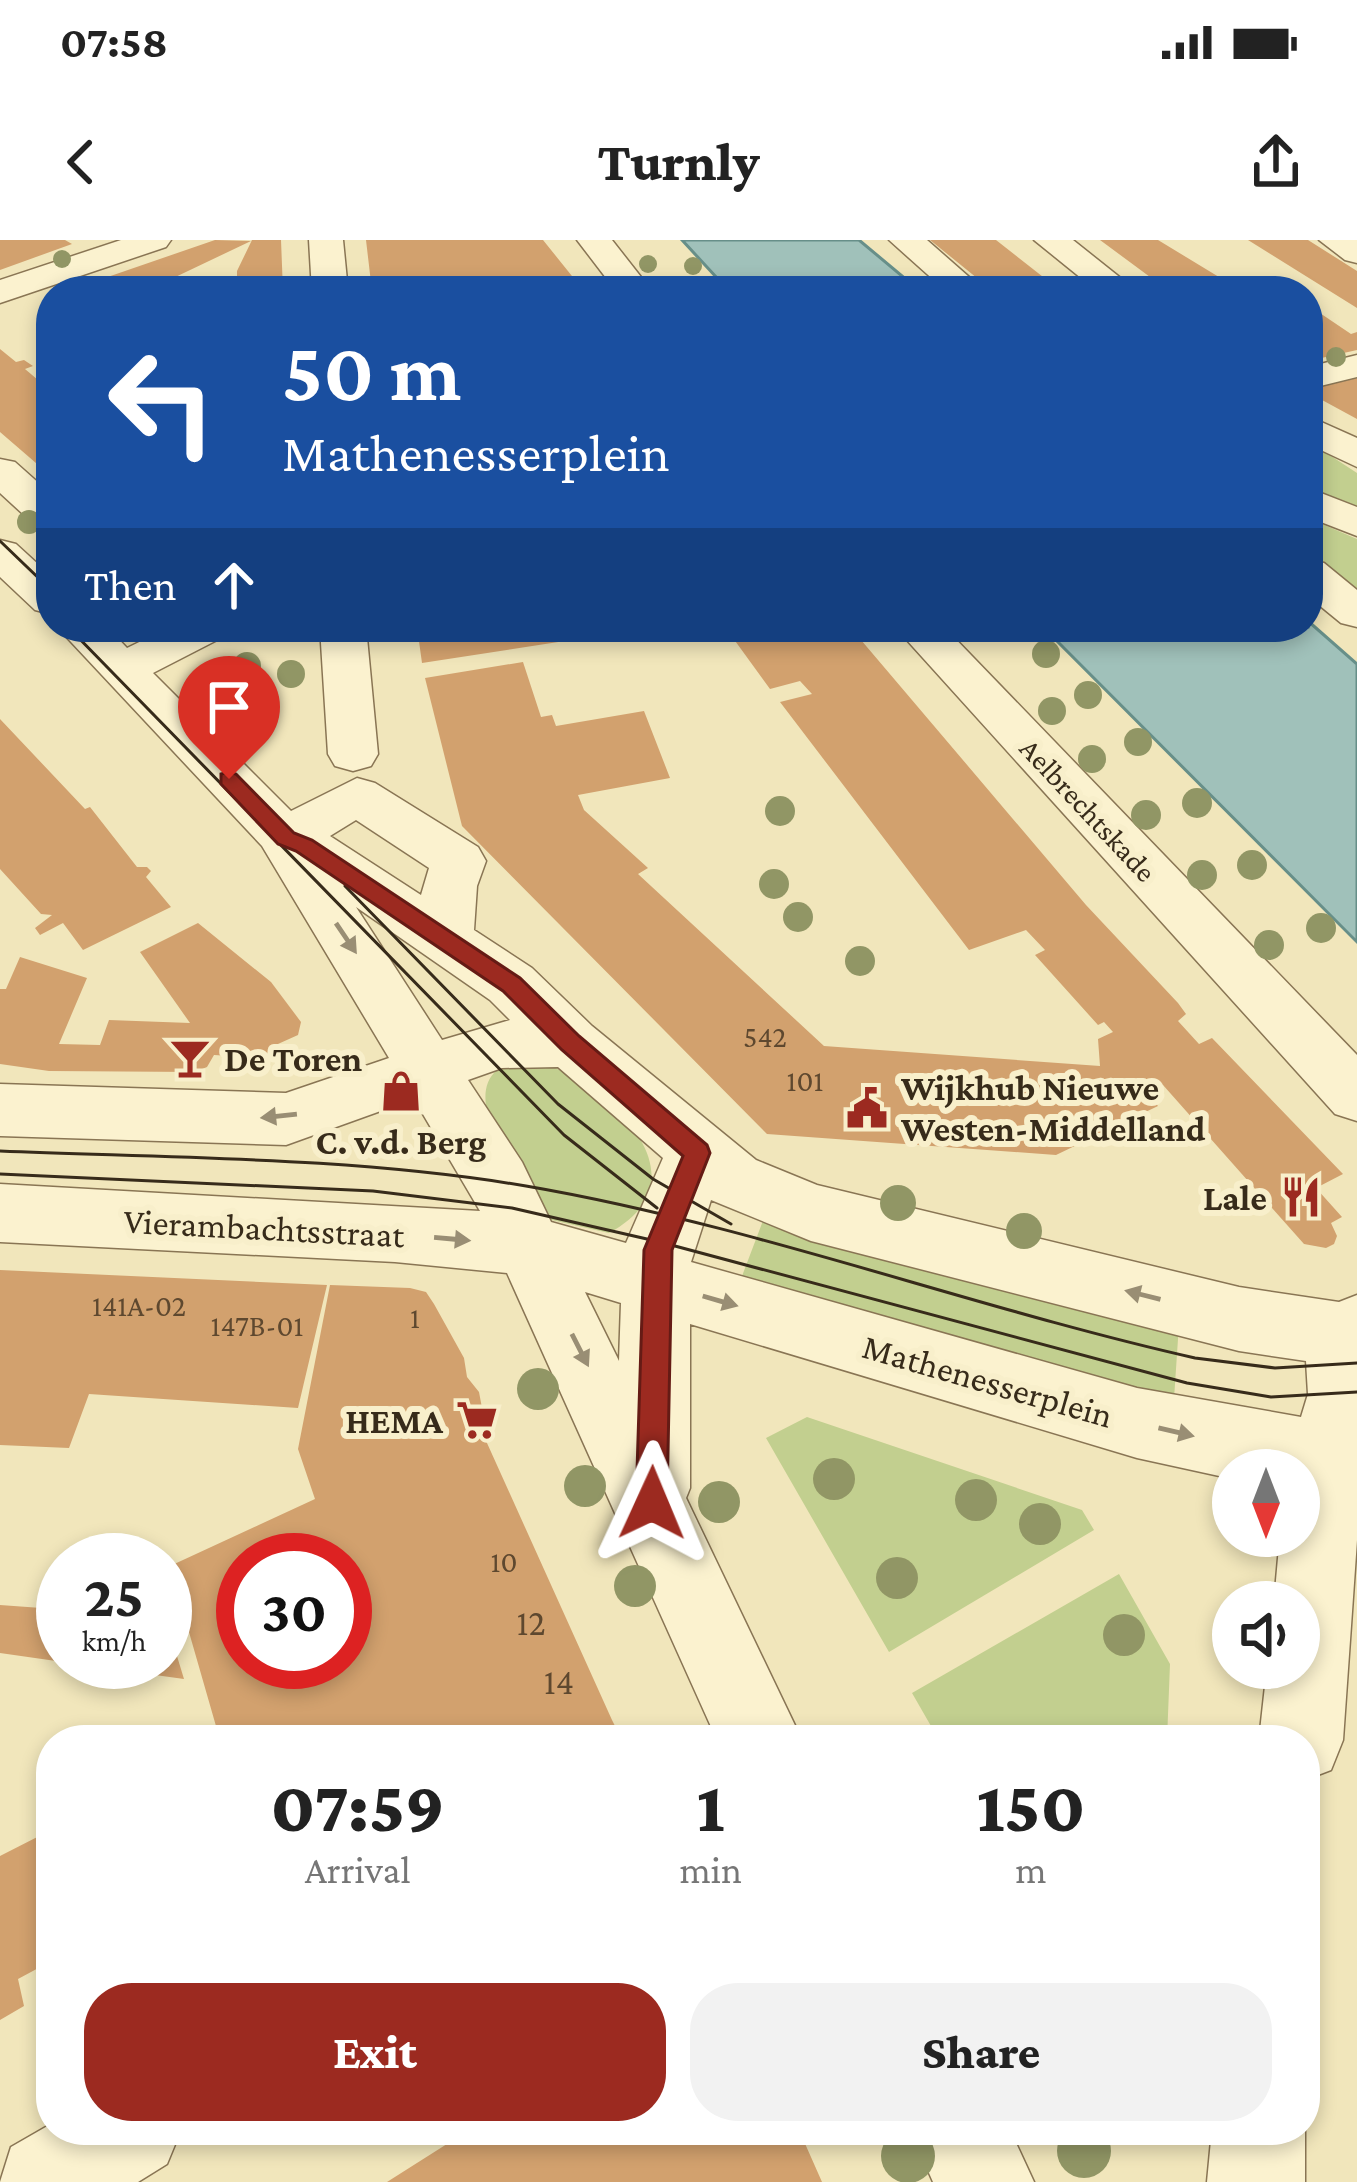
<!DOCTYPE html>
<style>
:root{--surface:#fff;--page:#f2f2f2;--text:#222;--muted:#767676;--accent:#9c2a20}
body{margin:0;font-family:"Crimson Pro",serif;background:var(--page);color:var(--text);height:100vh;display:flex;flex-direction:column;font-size:45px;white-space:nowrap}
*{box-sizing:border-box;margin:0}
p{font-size:39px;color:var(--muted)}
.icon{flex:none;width:66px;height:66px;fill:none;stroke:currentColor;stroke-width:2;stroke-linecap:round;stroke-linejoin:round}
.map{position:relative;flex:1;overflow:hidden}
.drawer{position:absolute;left:36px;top:1485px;width:1284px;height:420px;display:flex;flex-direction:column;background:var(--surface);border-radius:48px;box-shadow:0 6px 18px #0003}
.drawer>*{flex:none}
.guide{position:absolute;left:36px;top:36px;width:1287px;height:366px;border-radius:48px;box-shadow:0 6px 18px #0003;background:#1a4fa0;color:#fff;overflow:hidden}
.needle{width:78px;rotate:180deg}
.controls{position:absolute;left:1212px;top:1209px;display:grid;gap:24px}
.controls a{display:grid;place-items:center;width:108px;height:108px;border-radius:50%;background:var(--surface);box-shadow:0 6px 18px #0003;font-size:60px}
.speed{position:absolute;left:36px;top:1293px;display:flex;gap:24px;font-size:60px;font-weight:700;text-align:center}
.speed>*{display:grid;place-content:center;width:156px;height:156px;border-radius:50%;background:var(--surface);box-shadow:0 6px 18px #0003;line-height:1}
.speed small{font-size:30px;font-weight:400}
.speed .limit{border:18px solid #d22;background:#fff;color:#111}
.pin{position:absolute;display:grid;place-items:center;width:102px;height:102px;color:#fff;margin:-123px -51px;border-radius:50% 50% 50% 0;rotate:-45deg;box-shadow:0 0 12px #0007}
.pin .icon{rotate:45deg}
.me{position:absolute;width:132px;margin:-66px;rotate:1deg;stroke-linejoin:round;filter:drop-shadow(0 0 9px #0008)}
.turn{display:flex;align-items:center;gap:42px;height:252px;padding:0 48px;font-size:54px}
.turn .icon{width:156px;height:156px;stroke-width:2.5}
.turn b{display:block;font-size:84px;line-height:102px}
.then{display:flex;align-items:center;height:114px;padding:0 48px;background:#0003;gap:24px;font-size:45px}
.eta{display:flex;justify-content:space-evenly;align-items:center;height:204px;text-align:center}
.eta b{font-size:72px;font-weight:800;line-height:84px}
.primary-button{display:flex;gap:24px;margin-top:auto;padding:24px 48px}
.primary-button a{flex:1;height:138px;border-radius:48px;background:var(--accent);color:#fff;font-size:48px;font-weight:800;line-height:138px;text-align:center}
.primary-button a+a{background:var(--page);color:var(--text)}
.status{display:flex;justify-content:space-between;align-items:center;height:84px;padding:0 60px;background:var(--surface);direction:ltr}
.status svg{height:33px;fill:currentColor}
header{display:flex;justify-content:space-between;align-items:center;height:156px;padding:0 48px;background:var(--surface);font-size:54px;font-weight:800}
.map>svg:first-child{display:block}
.green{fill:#c2cf8f}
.water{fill:#a0c1ba;stroke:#678f89;stroke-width:3}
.building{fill:#d2a16e;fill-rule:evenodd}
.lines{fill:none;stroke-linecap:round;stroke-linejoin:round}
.minor-casing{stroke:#897554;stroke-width:3}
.minor{fill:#fbf2cf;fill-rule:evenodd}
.tram{stroke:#372b1a;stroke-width:3}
.tree{fill:#919665}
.oneway{fill:#998e74}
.route{fill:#9c2a20;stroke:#651b15;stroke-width:3}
.labels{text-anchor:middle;stroke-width:12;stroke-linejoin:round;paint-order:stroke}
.far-street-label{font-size:30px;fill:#372b1a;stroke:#f8efcb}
.number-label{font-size:30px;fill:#5e482f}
.poi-label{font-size:36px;font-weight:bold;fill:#372b1a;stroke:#f8efcb;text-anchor:start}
.street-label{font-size:36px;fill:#372b1a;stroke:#f8efcb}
.near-number-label{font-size:36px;fill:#5e482f}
</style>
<div class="status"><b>07:58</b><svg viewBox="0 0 49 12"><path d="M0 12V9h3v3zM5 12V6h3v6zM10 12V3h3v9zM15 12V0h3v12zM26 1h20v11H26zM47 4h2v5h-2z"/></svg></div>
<header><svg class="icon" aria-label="back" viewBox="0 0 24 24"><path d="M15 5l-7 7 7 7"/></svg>Turnly<svg class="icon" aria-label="share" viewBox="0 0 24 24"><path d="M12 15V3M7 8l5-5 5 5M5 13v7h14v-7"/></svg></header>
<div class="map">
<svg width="1357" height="1942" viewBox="0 0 1357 1942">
<rect width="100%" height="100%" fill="#f1e6bb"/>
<path class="green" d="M1308,201L1357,233V273L1308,252Z
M1308,278L1357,299V351L1308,310Z
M535,820C605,842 712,937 609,993L543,978C525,947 459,862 497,830C505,823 525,822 535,820Z
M767,970L1179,1084L1173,1174L736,1052Z
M807,1177L1082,1270L1094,1290L889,1412L766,1198Z
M1119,1334L1170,1424L1167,1500H939L912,1453Z"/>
<path class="water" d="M682,0H859L920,51H729Z
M1308,381L1357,424V702L1043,387H1308Z"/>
<path class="building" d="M0,0H65L72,4L0,30Z
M215,0L251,1L146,51H67Z
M252,0H281L283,51H237V31Z
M366,0H543L584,51H372Z
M930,0H996L1061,51H993Z
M1100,0H1158L1242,51H1169Z
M1248,0H1308L1357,31V68Z
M1308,65L1351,94L1357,92V110L1308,121Z
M0,109L16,122L24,120L33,126L25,129L51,151V236L0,192Z
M1357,138V179L1311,154V149Z
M417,387H515L517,392L621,387L623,392L422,423Z
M725,387H850L1086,665L1178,763L1186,774L1178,781L1199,804L1212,798L1343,934L1316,948L1342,977L1331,983L1337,996L1334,1004L1326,1008L1304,1004L1163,845L1147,853L1158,866L1056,915L767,894L462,586L425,438L523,422L541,477L552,475L556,486L644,471L670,538L578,555L584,570L648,628L638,634L824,806L1100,826L1098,799L1113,792L1104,782L1098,785L1035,715L1045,710L1026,690L969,710L780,462L812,454L800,441L770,449Z
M0,479L85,569L90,567L137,627H147L151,631L146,637L171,667L83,710L63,683L40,695L35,688L52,675L41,674L0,629Z
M198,683L271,742L301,782L298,795L269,808L267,818L214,815L207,827L195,832L49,831L0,824V749H6L20,717L87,738L59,804L100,805L109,780L190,783L140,712Z
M0,1030L327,1045L298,1168L89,1154L69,1208L0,1205Z
M330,1045L410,1048L426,1052L434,1064L464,1118L467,1137L479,1152L482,1168L473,1172L612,1480L620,1496L641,1500H220L170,1326L315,1259L298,1209ZM243,1320H345V1422H243Z
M0,1365L55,1369L63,1366V1422L0,1413Z
M166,1380L184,1439L83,1425L165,1422Z
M51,1590V1738L47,1740L44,1725L18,1739L24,1766L0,1780V1616Z
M469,1890H799L822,1942H387Z"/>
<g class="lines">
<g class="minor-casing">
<path id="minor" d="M121,0H171L166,7L0,63V40Z
M309,0H343L348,51H312Z
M577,0H612L652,51H616Z
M889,0H927L985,51H946Z
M1034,0H1073L1137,51H1097Z
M1319,0H1357V23L1345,20Z
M1357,115V137L1308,149V127Z
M1308,176L1357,198V227L1308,204Z
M0,219L15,222L51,254V290L36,286L0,253Z
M1308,248L1357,267V296L1308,277Z
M0,300L16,304L51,336V374L35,370L0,337Z
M1308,320L1324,323L1357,350V387L1341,383L1308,356Z
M57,387H107L127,408L170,387H230L223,397L153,433L291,571L357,538L375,543L478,607L486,621L477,646L474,690L532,728L592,786L756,920L817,945L1239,1047L1339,1062L1357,1055V1300L1343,1500L1331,1530L1305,1540V1500H1259L1267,1428H1299V1362H1274L1280,1296H1299V1230H1233V1239L1137,1218L690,1084V1248L686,1258L802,1500H717L507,1033L395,1022L0,1002V944L480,971L414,859L286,905L0,896V844L286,853L389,818L262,606ZM356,580L429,628L421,655L330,596ZM356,667L490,760L510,780L442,800ZM558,827L663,918L626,1003L551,982L522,922L468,840L502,828ZM711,960L811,1001L1239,1111L1306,1121L1308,1154L1301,1177L1137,1148L691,1022ZM585,1052L621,1063L619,1121Z
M320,387H366L378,514L371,526L353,531L335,526L328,514Z
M895,387H944L1357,815V881L1335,874Z
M1305,1882V1942H1207L1212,1890H1305Z
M51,1884V1890H181L167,1924L138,1942H0L11,1907Z
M910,1890H1010L1034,1942H933Z"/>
</g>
<use href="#minor" class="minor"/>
<path class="tram" d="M0,301L51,350
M68,387L564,895L657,968
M345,646L558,864L653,939L731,984
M0,911C175,918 353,917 526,946C753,985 970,1067 1195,1118L1275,1128L1357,1123
M0,934L373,951L512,968L660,1002L1187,1143L1271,1157L1357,1152"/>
</g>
<g class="tree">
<circle cx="62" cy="19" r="9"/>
<circle cx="648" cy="24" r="9"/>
<circle cx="693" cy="26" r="9"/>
<circle cx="1336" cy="117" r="10"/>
<circle cx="29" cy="282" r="12"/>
<circle cx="1046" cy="414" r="14"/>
<circle cx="247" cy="426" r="14"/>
<circle cx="291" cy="434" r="14"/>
<circle cx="1088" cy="455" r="14"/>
<circle cx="1052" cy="471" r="14"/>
<circle cx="1138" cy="502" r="14"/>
<circle cx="1092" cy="519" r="14"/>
<circle cx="1197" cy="563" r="15"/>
<circle cx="780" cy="571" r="15"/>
<circle cx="1146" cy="575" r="15"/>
<circle cx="1252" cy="625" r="15"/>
<circle cx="1202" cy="635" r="15"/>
<circle cx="774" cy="644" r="15"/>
<circle cx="798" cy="677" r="15"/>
<circle cx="1321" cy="688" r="15"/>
<circle cx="1269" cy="705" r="15"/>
<circle cx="860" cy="721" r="15"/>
<circle cx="898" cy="963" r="18"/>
<circle cx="1024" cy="991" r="18"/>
<circle cx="538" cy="1149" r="21"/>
<circle cx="834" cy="1239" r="21"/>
<circle cx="585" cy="1246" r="21"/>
<circle cx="976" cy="1260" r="21"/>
<circle cx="719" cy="1262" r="21"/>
<circle cx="1040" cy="1284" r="21"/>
<circle cx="897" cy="1338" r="21"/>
<circle cx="635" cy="1346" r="21"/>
<circle cx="1124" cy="1395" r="21"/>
<circle cx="1084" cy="1911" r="27"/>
<circle cx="908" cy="1916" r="27"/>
</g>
<defs><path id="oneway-solid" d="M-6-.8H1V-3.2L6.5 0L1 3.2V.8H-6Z" transform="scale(3)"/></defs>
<g class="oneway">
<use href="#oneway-solid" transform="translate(346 698) rotate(56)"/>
<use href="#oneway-solid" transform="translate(279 876) rotate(174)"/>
<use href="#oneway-solid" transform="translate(452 999) rotate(5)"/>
<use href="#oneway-solid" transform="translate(1143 1055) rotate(-166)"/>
<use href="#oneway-solid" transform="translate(720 1061) rotate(16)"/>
<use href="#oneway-solid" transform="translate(580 1110) rotate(63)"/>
<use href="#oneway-solid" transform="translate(1176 1192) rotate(13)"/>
</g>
<path class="route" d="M229,532L236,534L294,593L312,600L520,738L579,796L707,905L710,913L672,1010L667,1263L663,1274L652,1279L641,1274L636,1263L644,1010L683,916L562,810L503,751L296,611L278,604L221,544V534Z"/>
<defs>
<g id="bar-bare" transform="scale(3.24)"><path d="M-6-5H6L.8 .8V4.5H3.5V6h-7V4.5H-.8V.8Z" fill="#9c2a20" stroke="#f8efcb" stroke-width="2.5" paint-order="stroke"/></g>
<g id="shop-bare" transform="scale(3.24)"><path d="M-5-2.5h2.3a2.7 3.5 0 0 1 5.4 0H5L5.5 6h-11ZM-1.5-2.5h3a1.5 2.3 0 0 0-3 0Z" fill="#9c2a20" stroke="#f8efcb" stroke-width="2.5" paint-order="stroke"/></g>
<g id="civic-bare" transform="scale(3.24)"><path d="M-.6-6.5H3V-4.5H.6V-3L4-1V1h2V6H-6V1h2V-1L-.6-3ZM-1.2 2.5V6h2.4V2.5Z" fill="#9c2a20" stroke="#f8efcb" stroke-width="2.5" paint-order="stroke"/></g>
<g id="restaurant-bare" transform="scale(3.24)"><path d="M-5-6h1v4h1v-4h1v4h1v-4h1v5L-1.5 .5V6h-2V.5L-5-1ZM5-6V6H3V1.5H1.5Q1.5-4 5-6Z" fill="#9c2a20" stroke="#f8efcb" stroke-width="2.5" paint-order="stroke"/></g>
<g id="supermarket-bare" transform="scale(3.24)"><path d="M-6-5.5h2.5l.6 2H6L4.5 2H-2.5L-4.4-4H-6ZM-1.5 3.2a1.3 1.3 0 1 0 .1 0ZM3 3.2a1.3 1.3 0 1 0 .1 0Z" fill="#9c2a20" stroke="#f8efcb" stroke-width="2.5" paint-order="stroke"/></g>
</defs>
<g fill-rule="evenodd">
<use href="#bar-bare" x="190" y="818"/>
<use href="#shop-bare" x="401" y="851"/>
<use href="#civic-bare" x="867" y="868"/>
<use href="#restaurant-bare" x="1301" y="957"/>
<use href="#supermarket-bare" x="477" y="1180"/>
</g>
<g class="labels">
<g class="far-street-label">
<text transform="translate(1088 570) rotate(47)" y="10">Aelbrechtskade</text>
</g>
<g class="number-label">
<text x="765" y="807">542</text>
<text x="805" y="851">101</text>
<text x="139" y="1076">141A-02</text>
<text x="415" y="1088">1</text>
<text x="257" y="1096">147B-01</text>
<text x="504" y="1332">10</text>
</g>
<g class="poi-label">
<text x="224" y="831">De Toren</text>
<text x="901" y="860">Wijkhub Nieuwe<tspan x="901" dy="41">Westen-Middelland</tspan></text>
<text x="401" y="914" text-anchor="middle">C. v.d. Berg</text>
<text x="1267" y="970" text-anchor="end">Lale</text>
<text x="443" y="1193" text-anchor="end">HEMA</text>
</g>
<g class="street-label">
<text transform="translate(264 987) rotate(3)" y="13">Vierambachtsstraat</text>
<text transform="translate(988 1140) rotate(16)" y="13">Mathenesserplein</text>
</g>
<g class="near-number-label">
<text x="531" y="1395">12</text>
<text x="559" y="1454">14</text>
</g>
</g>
</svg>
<div class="controls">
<a><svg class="needle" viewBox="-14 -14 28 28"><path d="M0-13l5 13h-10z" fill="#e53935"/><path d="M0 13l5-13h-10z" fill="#767676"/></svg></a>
<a><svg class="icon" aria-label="sound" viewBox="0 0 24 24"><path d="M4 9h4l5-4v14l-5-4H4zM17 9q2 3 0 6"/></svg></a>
</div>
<div class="speed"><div>25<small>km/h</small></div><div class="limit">30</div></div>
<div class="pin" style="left:229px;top:539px;background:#d93025"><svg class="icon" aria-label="arrive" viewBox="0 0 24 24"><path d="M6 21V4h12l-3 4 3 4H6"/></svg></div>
<svg class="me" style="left:652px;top:1263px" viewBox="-20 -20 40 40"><path d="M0-17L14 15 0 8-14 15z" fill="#9c2a20" stroke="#fff" stroke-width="4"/></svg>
<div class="guide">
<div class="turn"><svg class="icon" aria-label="left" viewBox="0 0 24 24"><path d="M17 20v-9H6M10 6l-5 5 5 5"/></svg><div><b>50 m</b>Mathenesserplein</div></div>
<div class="then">Then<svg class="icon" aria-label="ahead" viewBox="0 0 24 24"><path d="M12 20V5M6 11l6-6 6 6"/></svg></div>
</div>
<section class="drawer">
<div class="eta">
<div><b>07:59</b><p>Arrival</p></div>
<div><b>1</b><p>min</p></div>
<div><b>150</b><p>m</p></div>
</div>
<div class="primary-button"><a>Exit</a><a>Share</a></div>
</section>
</div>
